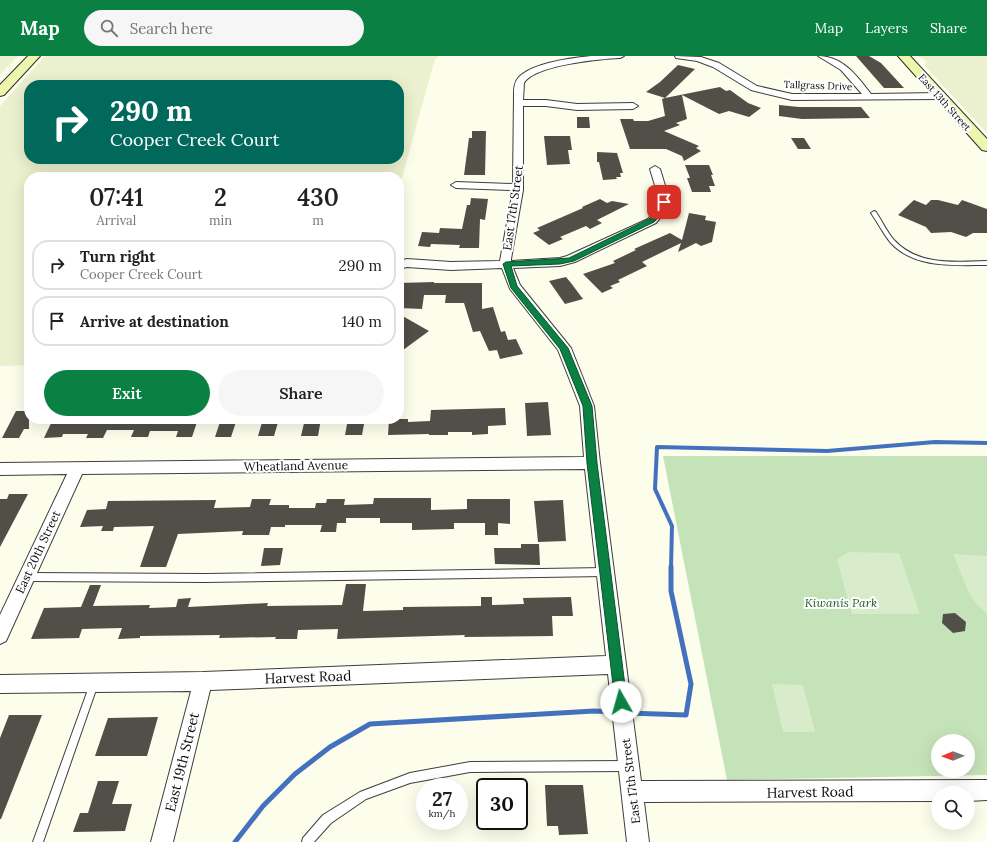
<!DOCTYPE html>
<style>
:root{--surface:#fff;--page:#f6f6f6;--text:#202124;--muted:#757577;--line:#e0e0e0;--accent:#0b8043}
body{margin:0;font-family:Lora,serif;background:var(--page);color:var(--text);height:100vh;display:flex;flex-direction:column;font-size:15px;white-space:nowrap}
*{box-sizing:border-box;margin:0}
p{font-size:13px;color:var(--muted)}
.icon{flex:none;width:22px;height:22px;fill:none;stroke:currentColor;stroke-width:2;stroke-linecap:round;stroke-linejoin:round}
.map{position:relative;flex:1;overflow:hidden}
.sheet{position:absolute;left:24px;top:116px;width:380px;height:252px;display:flex;flex-direction:column;background:var(--surface);border-radius:16px;box-shadow:0 4px 16px #0002}
.sheet>*{flex:none}
.banner{position:absolute;left:24px;top:24px;width:380px;height:84px;border-radius:16px;box-shadow:0 4px 16px #0002;background:#00695c;color:#fff;overflow:hidden}
.needle{width:26px;rotate:269deg}
.buttons{position:absolute;left:931px;top:678px;display:grid;gap:8px}
.buttons a{display:grid;place-items:center;width:44px;height:44px;border-radius:50%;background:var(--surface);box-shadow:0 4px 16px #0002;font-size:20px}
.speed{position:absolute;left:416px;top:722px;display:flex;gap:8px;font-size:20px;font-weight:700;text-align:center}
.speed>*{display:grid;place-content:center;width:52px;height:52px;border-radius:50%;background:var(--surface);box-shadow:0 4px 16px #0002;line-height:1}
.speed small{font-size:10px;font-weight:400}
.speed .limit{border:2px solid #111;border-radius:6px;background:#fff;color:#111}
.pin{position:absolute;display:grid;place-items:center;width:34px;height:34px;color:#fff;margin:-17px;border-radius:8px;box-shadow:0 2px 6px #0006}
.me{position:absolute;width:44px;margin:-22px;rotate:353deg;stroke-linejoin:round;filter:drop-shadow(0 0 3px #0008)}
.turn{display:flex;align-items:center;gap:14px;height:84px;padding:0 20px;font-size:18px}
.turn .icon{width:52px;height:52px;stroke-width:2.5}
.turn b{display:block;font-size:28px;line-height:34px}
.eta{display:flex;justify-content:space-evenly;align-items:center;height:68px;text-align:center}
.eta b{font-size:24px;font-weight:600;line-height:28px}
.button{display:flex;gap:8px;margin-top:auto;padding:8px 20px}
.button a{flex:1;height:46px;border-radius:24px;background:var(--accent);color:#fff;font-size:16px;font-weight:600;line-height:46px;text-align:center}
.button a+a{background:var(--page);color:var(--text)}
ul{padding:0;list-style:none}
li{display:flex;align-items:center;gap:12px;height:50px;margin:0 8px 6px;padding:0 12px;border:2px solid var(--line);border-radius:16px}
li div{flex:1}
li b{display:block;font-size:15px}
li em{font-style:normal}
header{display:flex;align-items:center;gap:24px;box-sizing:border-box;height:56px;padding:0 20px;background:var(--accent);color:#fff}
header strong{font-size:19px}
nav{display:flex;gap:22px;margin-inline-start:auto;font-size:14px}
.search{width:280px;height:36px;background:var(--page);display:flex;align-items:center;gap:10px;box-sizing:border-box;padding:0 14px;border-radius:22px;color:var(--muted);font-size:15px}
.map>svg:first-child{display:block}
.farmland{fill:#ebf0ce;fill-rule:evenodd}
.green{fill:#c5e3b9;fill-rule:evenodd}
.pitch{fill:#d8ebca}
.lines{fill:none;stroke-linecap:round;stroke-linejoin:round}
.stream-far1{stroke:#4471be;stroke-width:4}
.stream{stroke:#4471be;stroke-width:5}
.building{fill:#524f49}
.lane-casing{stroke:#3e3e3e;stroke-width:2}
.street-casing{stroke:#3e3e3e;stroke-width:2}
.secondary-casing{stroke:#2d2d2d;stroke-width:2}
.lane{fill:#fff;fill-rule:evenodd}
.street{fill:#fff;fill-rule:evenodd}
.secondary{fill:#edf6ad;fill-rule:evenodd}
.route{fill:#0b8043;stroke:#07532c}
.labels{text-anchor:middle;stroke-width:4;stroke-linejoin:round;paint-order:stroke}
.far-street-label{font-size:10px;fill:#0b0b0b;stroke:#fff}
.street-label{font-size:12px;fill:#0b0b0b;stroke:#fff}
.park-label{font-size:12px;font-style:italic;fill:#235b25;stroke:#fff}
.near-street-label{font-size:14px;fill:#0b0b0b;stroke:#fff}
</style>
<header>
<strong>Map</strong>
<div class="search"><svg class="icon" aria-label="search" viewBox="0 0 24 24"><circle cx="10" cy="10" r="6"/><path d="M15 15l6 6"/></svg>Search here</div>
<nav><a>Map</a><a>Layers</a><a>Share</a></nav>
</header>
<div class="map">
<svg width="987" height="786" viewBox="0 0 987 786">
<rect width="100%" height="100%" fill="#fcfdeb"/>
<path class="farmland" d="M0,0H18L0,18Z
M45,0H439L435,3L399,132V121H29V309L0,310V50ZM29,29H399V103H29Z
M917,0H987V77L925,10L926,4Z"/>
<path class="green" d="M663,400H987V719L727,724ZM938,685H968V715H938Z"/>
<path class="pitch" d="M848,496L899,497L920,558H852L837,504Z
M953,498L987,500V557C970,548 961,516 953,498Z
M772,628L803,629L815,676H783Z"/>
<g class="lines">
<path class="stream-far1" d="M671,512L672,470L655,433L657,391L827,395L935,386L987,387"/>
<path class="stream" d="M628,657L686,659L691,628L671,535V511
M235,786L263,750L295,718L330,691L370,668L594,655L617,656"/>
</g>
<path class="building" d="M856,0H869L881,7L904,32H884Z
M678,9L695,13L665,42L720,31L726,35L730,34L748,47L761,52L749,61L729,55L719,58L682,39L687,63L676,67L680,69L664,75L699,90L696,92L701,95L684,105L682,100L666,93H630L620,63H633L634,65H648L665,60L662,43L665,42L646,36L660,26Z
M779,49L799,51H861L870,62L802,63L779,60Z
M577,61H589L590,72H577Z
M472,75H486L485,119H464L469,82H472Z
M544,80H570L572,94H568L570,108L547,109Z
M791,82H804L811,93H798Z
M597,96L617,97L623,117H620L621,121H616L617,123L603,124L599,106H597Z
M685,109H709L713,119H711L715,130H709L711,136H692L687,122H690Z
M471,142L488,143L485,164L480,163L479,192H459L460,189L431,188L430,191L418,190L422,176L439,177L440,172L462,173L467,149H470Z
M600,143L607,147L612,145L629,148L597,164L602,167L590,173L586,170L560,181L563,183L549,189L533,177L540,174L537,172L583,152L582,151Z
M914,144L926,149L931,144H938L958,149L962,144L987,153V177H973L966,181L951,176L931,177L926,171L898,159Z
M689,157L706,160L705,164L716,166L712,186L701,190L696,187L678,196L681,187L642,206L647,210L618,224L620,226L610,230L613,232L602,237L583,218L615,207L613,205L636,194L634,193L670,177L682,184Z
M566,221L571,227L583,243L565,248L549,225Z
M434,226V227H482V253L493,251L501,276L505,275L508,284L516,283L523,298L500,303L497,294L489,295L480,275L473,276L464,247H445L446,239H424L422,253L400,252L402,240H399V227Z
M399,258L429,275L399,297Z
M548,346L551,379L527,380L525,347Z
M505,352L506,369L488,370V378L472,379V376H448V379H429V378L388,379L389,363H408V366L430,365L431,354Z
M16,355H29V373H24L19,382H2Z
M53,363H198L192,381H176L178,375H150L148,381H131L134,374H107L103,382H86L88,378H63L62,381L44,382Z
M221,363H237L231,381H215Z
M263,363H279L274,380H258Z
M305,363H321L318,380H301Z
M348,363H365L362,379H345Z
M9,438H28L0,491V443H7Z
M374,442H431V454L467,453V443H510V468L498,467V479H485V467H454V473L412,474V467H380V462H346V467H337L336,476H320L322,469H285V471H271L269,479H242L243,475L178,478L166,511H140L154,470L114,471L113,475H101L103,470L80,471L87,454L106,453L108,445L216,444L214,452L250,451L252,443H271L269,449H289V452H315L316,447H326L327,443H345L344,449L373,448Z
M563,444L566,485L538,486L534,445Z
M521,488H539L540,509L495,508L494,492H521Z
M264,492H283L280,509L261,510Z
M346,528H366L363,555L403,554V551L481,550V541H492V549L524,548L523,542L571,541L573,560H552L553,580L464,581L465,579L337,583L338,573L298,574L297,583H275L276,581L219,582L220,579L140,580V582L118,583L122,572L82,573L79,582L31,583L44,552L81,551L90,529H101L93,550L150,549L149,552L176,551L178,543L191,542L188,551L268,547L267,550L342,549Z
M955,557L966,566L965,575L953,577L942,567L943,558Z
M9,659H42L1,763H0V682Z
M158,661L147,700H95L108,662Z
M98,725H119L112,748H132L125,775L73,776L80,757H88Z
M545,729H583L588,778L559,779L558,770H547Z"/>
<g class="lines">
<g class="lane-casing">
<path id="lane" d="M874,155L876,156C882,165 887,176 894,184C918,210 955,206 987,205V209C954,209 914,213 890,186C883,177 878,167 871,157Z
M605,512L608,513L609,516L608,519L605,520L205,526L27,525L24,524L23,521L24,518L27,517L205,518Z
M94,624L97,625L98,628L43,786H33L90,628L91,625Z
M627,705L630,707L632,710L630,713L627,715L470,716L410,727L366,743L331,767L314,786H302L303,782L323,759L360,736L410,717L470,706Z"/>
</g>
<g class="street-casing">
<path id="street" d="M591,0H624L620,2C599,3 535,9 524,27L523,44H546L577,48L633,47L638,50L633,53L577,54L546,50H523V134L511,203V205L560,202L567,200L648,163L655,155L660,146L650,113L655,110L660,113L670,146L665,156L656,167L575,206L560,210L513,212L520,229L571,292L594,350L600,407L641,725L987,724V744L968,745V737H938V745L644,746L649,786H627L608,618L210,634L173,786H151L191,635L0,637V619L203,616L606,600L585,413L82,418L6,585L0,588V559L67,418L0,419V407L584,401L580,350L558,294L510,233L502,212L451,214L407,211L399,213V205L407,203L451,206L500,205L513,134L456,132L451,129L456,126L513,128L514,39C514,33 514,26 519,21C533,7 571,2 591,0Z
M675,0L701,1L719,7L757,30L792,38H862L841,14L818,0C843,0 857,20 871,38L940,37L944,40L940,43L792,44L751,34L713,11L697,5L676,2Z"/>
</g>
<g class="secondary-casing">
<path id="secondary" d="M28,0H40L4,39L0,40V29Z
M898,0H910L987,83V95L982,94Z"/>
</g>
<use href="#lane" class="lane"/>
<use href="#street" class="street"/>
<use href="#secondary" class="secondary"/>
</g>
<path class="route" d="M662,144L668,146L663,156L654,166L574,205L560,208L511,210L517,230L568,292L592,350L597,407L627,646L625,650L621,652L617,650L615,646L587,407L583,350L560,293L511,232L503,208L506,206L569,202L649,163L657,155Z"/>
<g class="labels">
<g class="far-street-label">
<text transform="translate(818 29) rotate(2)" y="4">Tallgrass Drive</text>
<text transform="translate(945 46) rotate(48)" y="4">East 13th Street</text>
</g>
<g class="street-label">
<text transform="translate(513 152) rotate(-82)" y="4">East 17th Street</text>
<text transform="translate(296 410) rotate(-1)" y="4">Wheatland Avenue</text>
<text transform="translate(38 496) rotate(-65)" y="4">East 20th Street</text>
<text transform="translate(631 725) rotate(-97)" y="4">East 17th Street</text>
</g>
<g class="park-label">
<text x="841" y="551">Kiwanis Park</text>
</g>
<g class="near-street-label">
<text transform="translate(308 621) rotate(-2)" y="5">Harvest Road</text>
<text transform="translate(182 706) rotate(-76)" y="5">East 19th Street</text>
<text transform="translate(810 736) rotate(-1)" y="5">Harvest Road</text>
</g>
</g>
</svg>
<div class="buttons">
<a><svg class="needle" viewBox="-14 -14 28 28"><path d="M0-13l5 13h-10z" fill="#e53935"/><path d="M0 13l5-13h-10z" fill="#757577"/></svg></a>
<a><svg class="icon" aria-label="search" viewBox="0 0 24 24"><circle cx="10" cy="10" r="6"/><path d="M15 15l6 6"/></svg></a>
</div>
<div class="speed"><div>27<small>km/h</small></div><div class="limit">30</div></div>
<div class="pin" style="left:664px;top:146px;background:#d93025"><svg class="icon" aria-label="arrive" viewBox="0 0 24 24"><path d="M6 21V4h12l-3 4 3 4H6"/></svg></div>
<svg class="me" style="left:621px;top:646px" viewBox="-20 -20 40 40"><circle r="19" fill="#fff"/><path d="M0-13L10 11 0 6-10 11z" fill="#0b8043"/></svg>
<div class="banner">
<div class="turn"><svg class="icon" aria-label="right" viewBox="0 0 24 24"><path d="M7 20v-9h11M14 6l5 5-5 5"/></svg><div><b>290 m</b>Cooper Creek Court</div></div>
</div>
<section class="sheet">
<div class="eta">
<div><b>07:41</b><p>Arrival</p></div>
<div><b>2</b><p>min</p></div>
<div><b>430</b><p>m</p></div>
</div>
<ul>
<li><svg class="icon" aria-label="right" viewBox="0 0 24 24"><path d="M7 20v-9h11M14 6l5 5-5 5"/></svg><div><b>Turn right</b><p>Cooper Creek Court</p></div><em>290 m</em></li>
<li><svg class="icon" aria-label="arrive" viewBox="0 0 24 24"><path d="M6 21V4h12l-3 4 3 4H6"/></svg><div><b>Arrive at destination</b></div><em>140 m</em></li>
</ul>
<div class="button"><a>Exit</a><a>Share</a></div>
</section>
</div>
